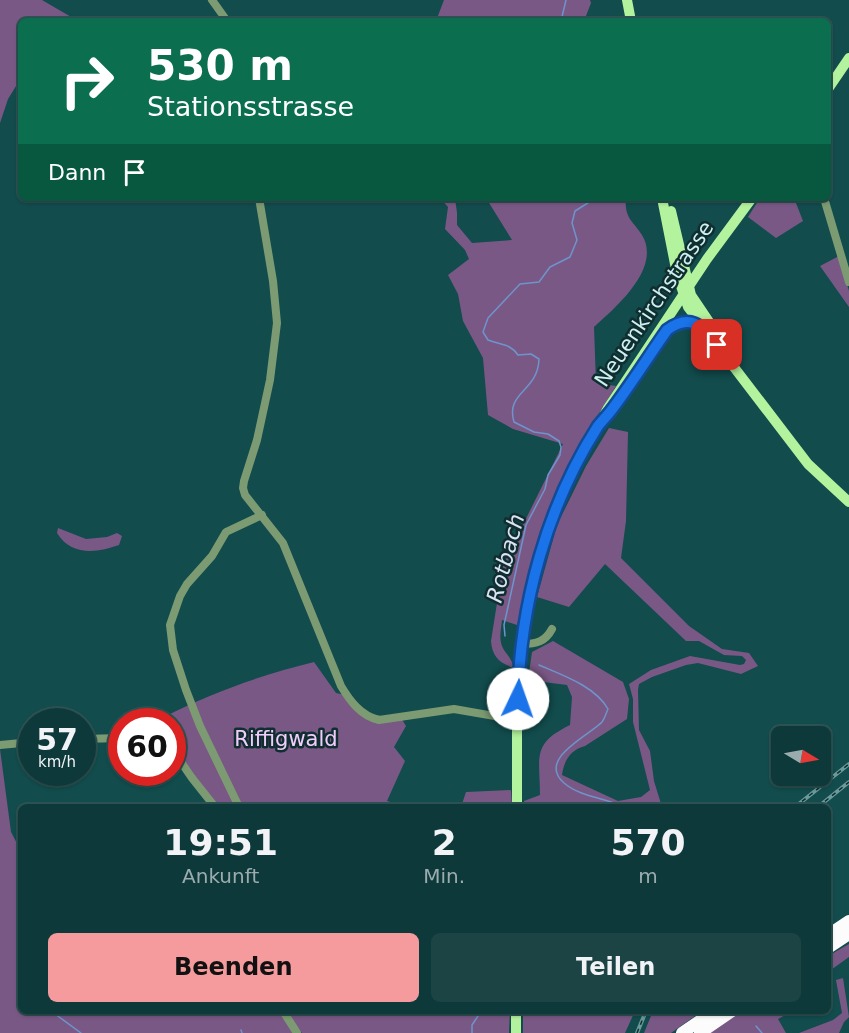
<!DOCTYPE html>
<html lang="de">
<style>
:root{--surface:#0e393a;--page:#1c4445;--text:#f1f3f6;--muted:#9bacaf;--line:#2e5354;--accent:#f59b9d}
body{margin:0;font-family:"DejaVu Sans",sans-serif;background:var(--page);color:var(--text);height:100vh;display:flex;flex-direction:column;font-size:22px;white-space:nowrap}
*{box-sizing:border-box;margin:0}
p{font-size:20px;color:var(--muted)}
.icon{flex:none;width:33px;height:33px;fill:none;stroke:currentColor;stroke-width:2;stroke-linecap:round;stroke-linejoin:round}
.map{position:relative;flex:1;overflow:hidden}
.sheet{position:absolute;left:18px;top:804px;width:813px;height:210px;display:flex;flex-direction:column;background:var(--surface);border-radius:9px;box-shadow:0 2px 4px #0004,0 0 0 2px var(--line)}
.sheet>*{flex:none}
.hud{position:absolute;left:18px;top:18px;width:813px;height:183px;border-radius:9px;box-shadow:0 2px 4px #0004,0 0 0 2px var(--line);background:#0b6e4f;color:#fff;overflow:hidden}
.needle{width:39px;rotate:100deg}
.buttons{position:absolute;left:771px;top:726px;display:grid;gap:12px}
.buttons a{display:grid;place-items:center;width:60px;height:60px;border-radius:9px;background:var(--surface);box-shadow:0 2px 4px #0004,0 0 0 2px var(--line);font-size:30px}
.speed{position:absolute;left:18px;top:708px;display:flex;gap:12px;font-size:30px;font-weight:700;text-align:center}
.speed>*{display:grid;place-content:center;width:78px;height:78px;border-radius:50%;background:var(--surface);box-shadow:0 2px 4px #0004,0 0 0 2px var(--line);line-height:1}
.speed small{font-size:15px;font-weight:400}
.speed .limit{border:9px solid #d22;background:#fff;color:#111}
.pin{position:absolute;display:grid;place-items:center;width:51px;height:51px;color:#fff;margin:-26px;border-radius:12px;box-shadow:0 3px 9px #0006}
.me{position:absolute;width:66px;margin:-33px;rotate:3deg;stroke-linejoin:round;filter:drop-shadow(0 0 4px #0008)}
.turn{display:flex;align-items:center;gap:21px;height:126px;padding:0 30px;font-size:27px}
.turn .icon{width:78px;height:78px;stroke-width:2.5}
.turn b{display:block;font-size:42px;line-height:51px}
.then{display:flex;align-items:center;height:57px;padding:0 30px;background:#0003;gap:12px;font-size:22px}
.eta{display:flex;justify-content:space-evenly;align-items:center;height:102px;text-align:center}
.eta b{font-size:36px;font-weight:600;line-height:42px}
.cta{display:flex;gap:12px;margin-top:auto;padding:12px 30px}
.cta a{flex:1;height:69px;border-radius:9px;background:var(--accent);color:#111;font-size:24px;font-weight:600;line-height:69px;text-align:center}
.cta a+a{background:var(--page);color:var(--text)}
.map>svg:first-child{display:block}
.green{fill:#7a5885}
.lines{fill:none;stroke-linecap:round;stroke-linejoin:round}
.stream{stroke:#6e94cc;stroke-width:1.5}
.minor{stroke:#7c9b72;stroke-width:8}
.major{stroke:#b3f39d;stroke-width:10}
.highway{stroke:#fcfcfc;stroke-width:12}
.rail-casing{stroke:#6b9a9b;stroke-width:4}
.rail{stroke:#102e2f;stroke-width:1.5;stroke-dasharray:4.5;stroke-linecap:butt}
.route-casing{stroke:#114b97;stroke-width:15}
.route{stroke:#1a73e8;stroke-width:10}
.labels{text-anchor:middle;stroke-width:5;stroke-linejoin:round;paint-order:stroke}
.street-label{font-size:21px;fill:#cef0f1;stroke:#102e2f}
.park-label{font-size:21px;fill:#f1cdfd;stroke:#102e2f}
.water-label{font-size:22px;font-style:italic;fill:#dae4f5;stroke:#102e2f}
</style>
<div class="map">
<svg width="849" height="1033" viewBox="0 0 849 1033">
<rect width="100%" height="100%" fill="#124c4d"/>
<path class="green" d="M0,0H42L78,21H21V78L8,99L0,123Z
M444,0H590L591,3L584,21H436Z
M440,198H455L457,213V225L472,243L512,240L486,198H626C624,218 633,221 642,235C662,268 616,307 594,327L596,383L616,386L587,432L552,503L540,539L517,625L502,620C501,630 498,641 504,650C509,657 512,660 514,668C499,663 492,656 491,641L503,565L563,444L513,429L488,415L483,358L463,321L458,294L448,275L469,259L465,250L445,229L448,207Z
M760,198H794L803,221L776,238L748,217Z
M839,256L849,291V307L820,266Z
M609,428L628,432L626,521L621,558L689,626L722,649L749,653L758,666L741,674L698,663L686,665L652,677L639,684L638,690L639,730L650,751L654,781L662,807H524V801L540,795C540,757 531,744 570,725L572,697L567,685L528,680L532,652L553,641L623,682L629,699L627,719L585,746C570,750 564,761 562,775L618,801L641,797L650,790L633,722V699L629,684L651,670L690,656L740,665L744,664L746,660L742,656L724,655L699,641H686L605,564L569,607L537,597L557,525L586,466Z
M58,528L86,539L107,537L117,533L122,536L119,545C97,553 71,556 57,533Z
M314,662L336,693L345,695L363,714L401,718L406,726L394,747L405,761L387,801L408,807H217L173,745L172,722H162V718C211,693 261,675 314,662Z
M0,749L11,832L21,851V1011H280L297,1033H0Z
M511,790L512,807H461L466,792Z
M849,944V957L828,972V956Z
M843,978L849,1017L844,1022L839,1033H799L833,1020L842,1013L836,980Z
M284,1011H510L509,1033H302Z
M523,1011H635L625,1033H523Z
M653,1011H702L671,1033H644Z
M740,1011H793L778,1019L786,1033H707Z"/>
<g class="lines">
<path class="stream" d="M561,21L566,0
M505,636L504,625L526,525L545,489L548,475L560,455L561,447L559,441L548,434L534,432L514,422C505,392 538,392 539,359L531,354L518,355C510,343 500,345 488,340L483,332L488,318L520,284L539,282L550,267L570,257L577,240L572,223L575,211L591,201L593,198
M539,665C562,675 595,686 608,709C606,713 605,718 602,722C590,735 536,759 564,783C580,797 606,798 624,807
M51,1011L81,1033
M756,1026L762,1033
M241,1030L242,1033
M472,1033V1025L478,1016"/>
<path class="minor" d="M212,0L227,21
M259,198L273,281L277,323L270,380L257,440L244,481L243,488L245,495L283,543L341,686C350,701 361,716 379,720L454,709L517,720
M824,198L849,282
M522,644C536,644 545,642 552,629
M82,739L122,738
M0,745L32,742
M172,749L192,778L215,807
M239,807L200,726L186,690L173,650L170,625L180,596L187,584L212,556L226,532L262,515
M283,1011L297,1033"/>
<path class="major" d="M627,0L631,21
M828,89L849,58
M662,198L677,274L688,307L808,464L849,502
M671,211L691,295L726,347
M667,330L683,322L703,327
M517,807V720L521,654L533,584L554,516L578,463L608,408L707,259L752,198
M516,1011V1033"/>
<path class="highway" d="M828,935L849,921
M828,948L849,934
M682,1033L714,1011
M700,1033L732,1011"/>
<g class="rail-casing">
<path id="rail" d="M795,807L849,764
M818,807L849,782
M637,1033L646,1011"/>
</g>
<use href="#rail" class="rail"/>
</g>
<g class="lines">
<g class="route-casing">
<path id="route" d="M518,699C520,604 547,506 598,426C602,421 606,417 610,412C630,386 648,357 667,330C691,312 702,327 717,345"/>
</g>
<use href="#route" class="route"/>
</g>
<g class="labels">
<g class="street-label">
<text transform="translate(654 304) rotate(-56)" y="7">Neuenkirchstrasse</text>
</g>
<g class="park-label">
<text x="286" y="746">Riffigwald</text>
</g>
<g class="water-label">
<text transform="translate(505 558) rotate(-75)" y="8">Rotbach</text>
</g>
</g>
</svg>
<div class="buttons">
<a><svg class="needle" viewBox="-14 -14 28 28"><path d="M0-13l5 13h-10z" fill="#e53935"/><path d="M0 13l5-13h-10z" fill="#9bacaf"/></svg></a>
</div>
<div class="speed"><div>57<small>km/h</small></div><div class="limit">60</div></div>
<div class="pin" style="left:717px;top:345px;background:#d93025"><svg class="icon" aria-label="arrive" viewBox="0 0 24 24"><path d="M6 21V4h12l-3 4 3 4H6"/></svg></div>
<svg class="me" style="left:518px;top:699px" viewBox="-20 -20 40 40"><circle r="19" fill="#fff"/><path d="M0-13L10 11 0 6-10 11z" fill="#1a73e8"/></svg>
<div class="hud">
<div class="turn"><svg class="icon" aria-label="right" viewBox="0 0 24 24"><path d="M7 20v-9h11M14 6l5 5-5 5"/></svg><div><b>530 m</b>Stationsstrasse</div></div>
<div class="then">Dann<svg class="icon" aria-label="arrive" viewBox="0 0 24 24"><path d="M6 21V4h12l-3 4 3 4H6"/></svg></div>
</div>
<section class="sheet">
<div class="eta">
<div><b>19:51</b><p>Ankunft</p></div>
<div><b>2</b><p>Min.</p></div>
<div><b>570</b><p>m</p></div>
</div>
<div class="cta"><a>Beenden</a><a>Teilen</a></div>
</section>
</div>
